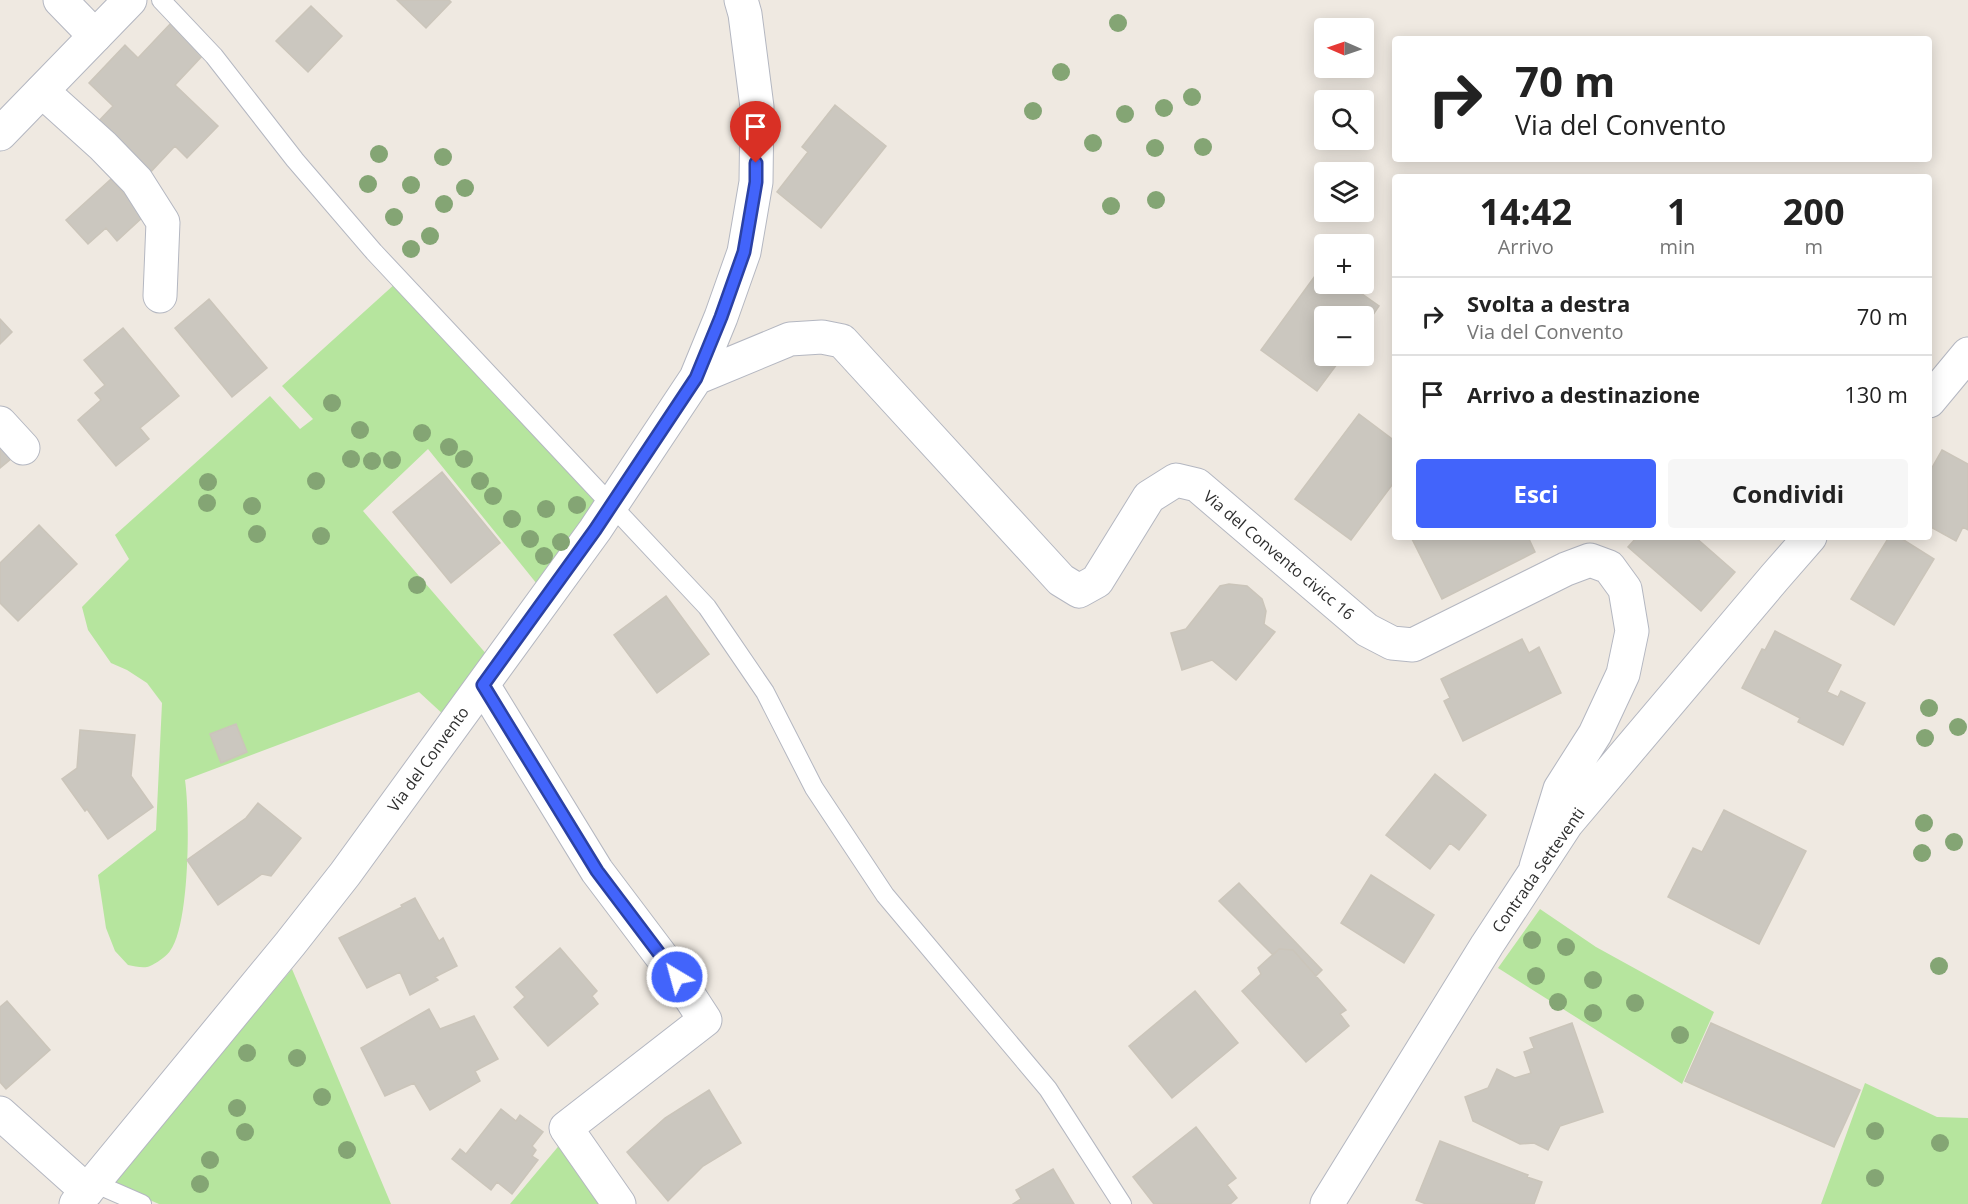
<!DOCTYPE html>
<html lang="it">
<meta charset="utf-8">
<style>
:root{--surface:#fff;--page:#f6f6f6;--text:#222;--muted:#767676;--line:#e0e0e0;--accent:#4264fb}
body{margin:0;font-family:"Open Sans",sans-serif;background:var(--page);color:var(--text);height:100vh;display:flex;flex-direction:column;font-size:22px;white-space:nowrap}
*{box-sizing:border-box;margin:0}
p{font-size:20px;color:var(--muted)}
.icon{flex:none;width:33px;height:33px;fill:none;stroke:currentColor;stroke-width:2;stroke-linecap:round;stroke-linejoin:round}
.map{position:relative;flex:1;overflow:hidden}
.sheet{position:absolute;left:1392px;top:174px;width:540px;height:366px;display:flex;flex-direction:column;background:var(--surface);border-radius:6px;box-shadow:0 3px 15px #0003}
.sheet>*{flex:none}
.banner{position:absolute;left:1392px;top:36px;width:540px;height:126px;border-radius:6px;box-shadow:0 3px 15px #0003;background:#fff;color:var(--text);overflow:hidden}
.needle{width:39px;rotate:272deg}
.fabs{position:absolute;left:1314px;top:18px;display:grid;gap:12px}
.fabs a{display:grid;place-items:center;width:60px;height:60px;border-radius:6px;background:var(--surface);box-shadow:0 3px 15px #0003;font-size:30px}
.pin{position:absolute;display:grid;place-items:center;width:51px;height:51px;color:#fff;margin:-62px -26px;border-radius:50% 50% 50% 0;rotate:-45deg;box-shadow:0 0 6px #0007}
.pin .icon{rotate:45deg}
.me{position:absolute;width:66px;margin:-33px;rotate:323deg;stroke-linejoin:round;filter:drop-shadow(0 0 4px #0008)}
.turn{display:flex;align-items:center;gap:21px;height:126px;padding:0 24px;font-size:27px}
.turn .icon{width:78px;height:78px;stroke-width:2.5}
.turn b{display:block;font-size:42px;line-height:51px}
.eta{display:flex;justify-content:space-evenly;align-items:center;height:102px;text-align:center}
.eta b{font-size:36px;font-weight:700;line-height:42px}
.button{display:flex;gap:12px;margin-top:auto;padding:12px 24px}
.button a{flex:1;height:69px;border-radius:6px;background:var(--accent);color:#fff;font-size:24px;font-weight:700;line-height:69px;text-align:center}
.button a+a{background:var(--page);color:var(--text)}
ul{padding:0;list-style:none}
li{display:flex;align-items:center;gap:18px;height:78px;padding:0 24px;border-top:2px solid var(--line)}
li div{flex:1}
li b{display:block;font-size:22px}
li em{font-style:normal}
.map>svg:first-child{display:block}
.green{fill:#b6e59e}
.building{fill:#cbc7bf;stroke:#cbc5ba;stroke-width:1.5}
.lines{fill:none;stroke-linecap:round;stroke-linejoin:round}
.lane-casing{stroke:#b4b7c1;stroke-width:20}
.street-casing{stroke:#b4b7c1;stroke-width:35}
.secondary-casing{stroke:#b4b7c1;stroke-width:35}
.lane{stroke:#fff;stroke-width:18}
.street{stroke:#fff;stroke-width:33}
.secondary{stroke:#fff;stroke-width:33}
.tree{fill:#84a574}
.route-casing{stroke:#2b41a3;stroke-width:15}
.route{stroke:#4264fb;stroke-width:10}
.labels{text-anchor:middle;stroke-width:6;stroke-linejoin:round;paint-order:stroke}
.street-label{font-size:16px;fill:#2e2e2e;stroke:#fff}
</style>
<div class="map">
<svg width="1968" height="1204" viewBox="0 0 1968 1204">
<rect width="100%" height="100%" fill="#efe9e1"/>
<path class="green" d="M396,283L597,503L541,589L428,449L363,511L488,656L445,716L419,692L185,780C190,815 190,924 170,951C167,956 153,966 147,967C141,968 134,966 128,965L115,951L106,928L98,875L156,830L162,703L147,683L127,670L111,663L88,630L82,607L129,559L115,535L270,396L300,429L313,419L282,386Z
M1540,909L1596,947L1714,1012L1682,1084L1498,968Z
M292,969L391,1204H159L112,1184Z
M1865,1083L1937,1117L1968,1118V1204H1821Z
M562,1142L606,1204H510Z"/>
<path class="building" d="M397,0H449L451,2L426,28Z
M311,6L342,36L308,72L276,41Z
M171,23L204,54L175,85L218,126L187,158L175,146L147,176L94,126L113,106L89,83L125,45L138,58Z
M835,105L886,146L821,228L777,192L808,152L802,147Z
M111,179L144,216L117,241L106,228L88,244L66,220Z
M1323,265L1324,266V284H1348L1379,306L1364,328V316H1324V356H1343L1317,391L1261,350Z
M209,299L267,368L232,397L175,328Z
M0,319L12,332L0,344Z
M123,328L179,396L140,428L149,439L116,466L78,420L101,400L95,393L105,385L84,360Z
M1359,414L1395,441V481L1351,540L1295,499Z
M0,446L11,459L0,468Z
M1942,450L1968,464V530L1963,527L1956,541L1929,526V473Z
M442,472L500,543L451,583L393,512Z
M39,525L77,564L18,621L0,603V563Z
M1411,537H1528L1535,552L1442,599Z
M1637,537H1695L1735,572L1701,611L1628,547Z
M1889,537H1899L1934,559L1894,625L1851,599Z
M1229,584L1247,586L1262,599L1266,611L1264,624L1275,632L1236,680L1212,660L1182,670L1171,633L1186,629L1220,586Z
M666,596L709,654L657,693L614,635Z
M1775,631L1841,665L1827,692L1838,697L1841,691L1865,703L1843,745L1798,722L1800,718L1742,688L1762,649L1765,650Z
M1522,639L1529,653L1539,647L1561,693L1463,741L1444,701L1450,698L1441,679Z
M236,724L247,752L221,763L210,734Z
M80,730L135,735L131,776L153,807L108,839L87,809L85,811L62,779L77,768Z
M1435,774L1486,815L1459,850L1450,843L1430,869L1386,835Z
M258,803L301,838L271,876L262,874L218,905L187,860L246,818Z
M1724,810L1806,851L1759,944L1668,897L1693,848L1702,852Z
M1371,875L1434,915L1404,963L1341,923Z
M1239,883L1322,970L1316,976L1293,950L1279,949L1273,955L1219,901Z
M415,898L439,941L443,938L457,966L435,977L438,980L410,995L400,972L367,988L339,938L402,907L401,905Z
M560,948L597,991L592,996L598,1004L548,1046L514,1007L525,997L516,987Z
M1279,949L1293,950L1346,1010L1340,1014L1349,1026L1306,1062L1242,991L1261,974L1258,968Z
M1195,991L1238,1043L1172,1098L1129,1046Z
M7,1001L50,1050L6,1089L0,1082V1007Z
M429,1009L440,1029L474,1016L498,1059L475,1071L480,1081L430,1110L414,1083L385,1096L361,1048Z
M1572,1023L1603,1112L1560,1126L1548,1150L1534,1143L1520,1144L1473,1121L1465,1097L1488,1088L1497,1069L1515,1078L1531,1073L1524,1052L1534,1048L1530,1038Z
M1711,1023L1860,1090L1834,1147L1685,1081Z
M709,1090L741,1143L703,1166L668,1201L627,1152L665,1118Z
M501,1109L516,1121L520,1115L543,1132L532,1146L536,1150L532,1156L538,1160L512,1194L497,1182L491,1190L452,1159L460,1149L466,1154Z
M1196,1127L1236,1178L1227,1185L1237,1198L1230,1204H1154L1133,1177Z
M1440,1141L1528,1175L1527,1177L1542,1182L1534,1204H1426L1416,1200Z
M1053,1169L1074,1204H1013L1021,1199L1016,1190Z"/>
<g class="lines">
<g class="lane-casing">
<path id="lane" d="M161,0L214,56L295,160L374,252L707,607L765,692L814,788L885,895L1048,1089L1122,1204
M94,1183L142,1204"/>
</g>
<g class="street-casing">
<path id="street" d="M60,0L95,36
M42,91L103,146L137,181L163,222L160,296
M696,378L790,339L822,337L842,341L1061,580L1079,591L1097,581L1149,497L1176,480L1197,485L1367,630L1392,643L1413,645L1566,569L1590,560L1609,567L1625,589L1632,631L1623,674L1595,734L1560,789L1536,867
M1929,401L1968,354
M0,423L23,448
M483,685L597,871L677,977L705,1020L566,1128L619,1204
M0,1113L87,1191
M76,1204L290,944L345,874L595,530L696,378L721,317L744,252L756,182L757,107L745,14L741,0
M1327,1204L1487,945L1567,823L1775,577L1810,537"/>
</g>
<g class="secondary-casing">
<path id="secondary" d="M0,134L130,0"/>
</g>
<use href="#lane" class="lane"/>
<use href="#street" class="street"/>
<use href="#secondary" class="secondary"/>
</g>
<g class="tree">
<circle cx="1118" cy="23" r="9"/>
<circle cx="1061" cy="72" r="9"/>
<circle cx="1192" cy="97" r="9"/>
<circle cx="1164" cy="108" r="9"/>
<circle cx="1033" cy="111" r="9"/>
<circle cx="1125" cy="114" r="9"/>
<circle cx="1093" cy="143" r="9"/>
<circle cx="1203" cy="147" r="9"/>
<circle cx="1155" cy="148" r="9"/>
<circle cx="379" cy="154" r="9"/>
<circle cx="443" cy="157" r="9"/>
<circle cx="368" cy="184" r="9"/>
<circle cx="411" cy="185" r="9"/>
<circle cx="465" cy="188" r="9"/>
<circle cx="1156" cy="200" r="9"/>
<circle cx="444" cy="204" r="9"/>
<circle cx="1111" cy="206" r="9"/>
<circle cx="394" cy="217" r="9"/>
<circle cx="430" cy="236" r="9"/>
<circle cx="411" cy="249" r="9"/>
<circle cx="332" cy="403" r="9"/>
<circle cx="360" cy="430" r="9"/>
<circle cx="422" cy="433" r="9"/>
<circle cx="449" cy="447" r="9"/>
<circle cx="351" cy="459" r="9"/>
<circle cx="464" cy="459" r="9"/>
<circle cx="392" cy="460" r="9"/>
<circle cx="372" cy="461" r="9"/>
<circle cx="316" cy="481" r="9"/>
<circle cx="480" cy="481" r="9"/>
<circle cx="208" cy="482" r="9"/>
<circle cx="493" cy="496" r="9"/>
<circle cx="207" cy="503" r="9"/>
<circle cx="577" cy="505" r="9"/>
<circle cx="252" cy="506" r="9"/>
<circle cx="546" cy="509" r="9"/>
<circle cx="512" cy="519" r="9"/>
<circle cx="257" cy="534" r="9"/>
<circle cx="321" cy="536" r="9"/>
<circle cx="530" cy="539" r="9"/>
<circle cx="561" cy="542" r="9"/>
<circle cx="544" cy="556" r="9"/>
<circle cx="417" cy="585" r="9"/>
<circle cx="1929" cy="708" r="9"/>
<circle cx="1958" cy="727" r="9"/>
<circle cx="1925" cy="738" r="9"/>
<circle cx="1924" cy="823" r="9"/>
<circle cx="1954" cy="842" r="9"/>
<circle cx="1922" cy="853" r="9"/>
<circle cx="1532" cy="940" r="9"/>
<circle cx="1566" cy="947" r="9"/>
<circle cx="1939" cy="966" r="9"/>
<circle cx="1536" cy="976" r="9"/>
<circle cx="1593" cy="980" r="9"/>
<circle cx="1558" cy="1002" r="9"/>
<circle cx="1635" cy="1003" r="9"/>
<circle cx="1593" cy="1013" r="9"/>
<circle cx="1680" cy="1035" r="9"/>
<circle cx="247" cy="1053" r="9"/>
<circle cx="297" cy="1058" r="9"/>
<circle cx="322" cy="1097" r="9"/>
<circle cx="237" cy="1108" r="9"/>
<circle cx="1875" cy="1131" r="9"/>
<circle cx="245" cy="1132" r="9"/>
<circle cx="1940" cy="1143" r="9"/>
<circle cx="347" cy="1150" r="9"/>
<circle cx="210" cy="1160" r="9"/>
<circle cx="1875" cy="1178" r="9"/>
<circle cx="200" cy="1184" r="9"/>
</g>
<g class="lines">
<g class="route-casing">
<path id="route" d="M677,977L597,871L483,685L595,530L696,378L721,317L744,252L756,182V163"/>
</g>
<use href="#route" class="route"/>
</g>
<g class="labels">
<g class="street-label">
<text transform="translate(1279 555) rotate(40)" y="6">Via del Convento civicc 16</text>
<text transform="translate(428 759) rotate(-54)" y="6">Via del Convento</text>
<text transform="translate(1538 870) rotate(-55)" y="6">Contrada Setteventi</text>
</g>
</g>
</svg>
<div class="fabs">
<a><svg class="needle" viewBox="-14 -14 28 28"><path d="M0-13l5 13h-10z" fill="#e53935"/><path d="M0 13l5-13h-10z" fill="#767676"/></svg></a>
<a><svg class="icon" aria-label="search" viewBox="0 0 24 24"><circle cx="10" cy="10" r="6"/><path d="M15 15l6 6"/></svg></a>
<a><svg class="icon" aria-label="layers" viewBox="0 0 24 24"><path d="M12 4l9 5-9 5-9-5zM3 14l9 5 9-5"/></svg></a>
<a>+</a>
<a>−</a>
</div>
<div class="pin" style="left:756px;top:163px;background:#d93025"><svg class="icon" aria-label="arrive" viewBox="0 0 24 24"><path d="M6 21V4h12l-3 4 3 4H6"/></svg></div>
<svg class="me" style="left:677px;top:977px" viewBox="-20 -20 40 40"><circle r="17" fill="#4264fb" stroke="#fff" stroke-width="3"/><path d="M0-11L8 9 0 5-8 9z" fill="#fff"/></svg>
<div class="banner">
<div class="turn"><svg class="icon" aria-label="right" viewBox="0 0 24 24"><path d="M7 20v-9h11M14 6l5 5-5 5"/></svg><div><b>70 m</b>Via del Convento</div></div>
</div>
<section class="sheet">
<div class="eta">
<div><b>14:42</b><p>Arrivo</p></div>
<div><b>1</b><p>min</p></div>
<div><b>200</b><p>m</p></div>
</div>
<ul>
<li><svg class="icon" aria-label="right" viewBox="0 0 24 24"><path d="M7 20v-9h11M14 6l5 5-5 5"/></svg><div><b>Svolta a destra</b><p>Via del Convento</p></div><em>70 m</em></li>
<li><svg class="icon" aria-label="arrive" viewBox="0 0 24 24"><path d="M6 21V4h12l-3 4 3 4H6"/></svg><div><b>Arrivo a destinazione</b></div><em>130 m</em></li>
</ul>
<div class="button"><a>Esci</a><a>Condividi</a></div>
</section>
</div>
